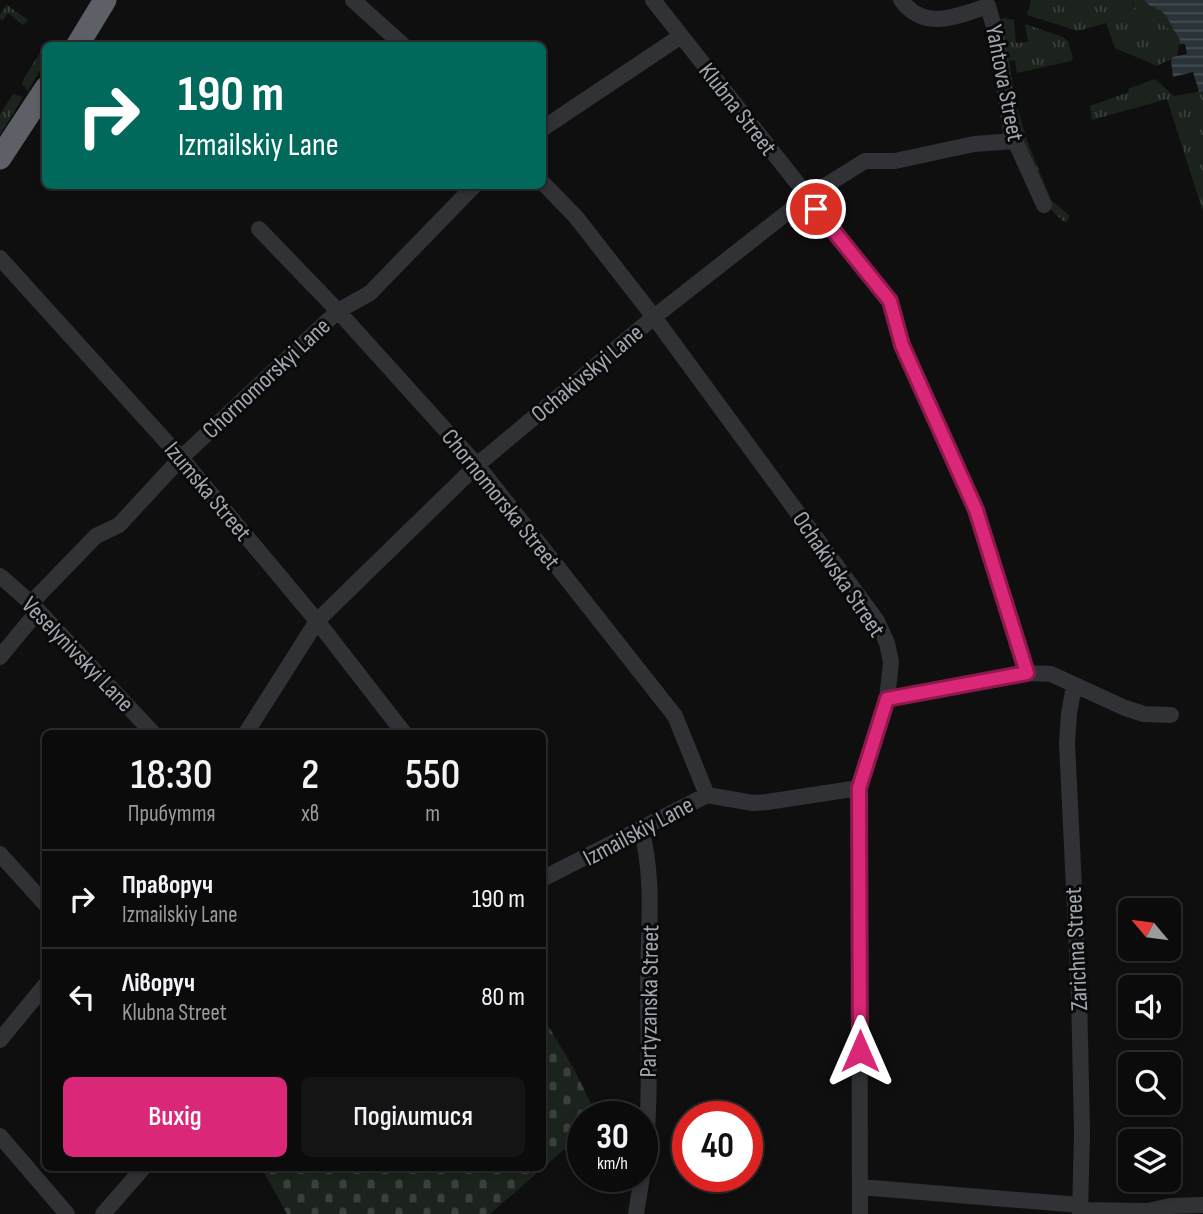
<!DOCTYPE html>
<html lang="uk">
<meta charset="utf-8">
<style>
:root{--surface:#0b0b0c;--page:#141415;--text:#f1f3f6;--muted:#9a9b9d;--line:#2b2b2d;--accent:#db2777}
body{margin:0;font-family:"Sofia Sans Condensed",sans-serif;background:var(--page);color:var(--text);height:100vh;display:flex;flex-direction:column;font-size:26px;white-space:nowrap}
*{box-sizing:border-box;margin:0}
p{font-size:23px;color:var(--muted)}
.icon{flex:none;width:38px;height:38px;fill:none;stroke:currentColor;stroke-width:2;stroke-linecap:round;stroke-linejoin:round}
.map{position:relative;flex:1;overflow:hidden}
.side{position:absolute;left:42px;top:730px;width:504px;height:441px;display:flex;flex-direction:column;background:var(--surface);border-radius:10px;box-shadow:0 4px 10px #0003,0 0 0 2px var(--line)}
.side>*{flex:none}
.guide{position:absolute;left:42px;top:42px;width:504px;height:147px;border-radius:10px;box-shadow:0 4px 10px #0003,0 0 0 2px var(--line);background:#00695c;color:#fff;overflow:hidden}
.needle{width:46px;rotate:299deg}
.tools{position:absolute;left:1118px;top:898px;display:grid;gap:14px}
.tools a{display:grid;place-items:center;width:63px;height:63px;border-radius:10px;background:var(--surface);box-shadow:0 4px 10px #0003,0 0 0 2px var(--line);font-size:35px}
.speed{position:absolute;left:567px;top:1101px;display:flex;gap:14px;font-size:35px;font-weight:700;text-align:center}
.speed>*{display:grid;place-content:center;width:91px;height:91px;border-radius:50%;background:var(--surface);box-shadow:0 4px 10px #0003,0 0 0 2px var(--line);line-height:1}
.speed small{font-size:18px;font-weight:400}
.speed .limit{border:10px solid #d22;background:#fff;color:#111}
.pin{position:absolute;display:grid;place-items:center;width:60px;height:60px;color:#fff;margin:-30px;border:4px solid #fff;border-radius:50%;box-shadow:0 2px 7px #0007}
.me{position:absolute;width:77px;margin:-38px;rotate:0deg;stroke-linejoin:round;filter:drop-shadow(0 0 5px #0008)}
.turn{display:flex;align-items:center;gap:24px;height:147px;padding:0 21px;font-size:32px}
.turn .icon{width:91px;height:91px;stroke-width:2.5}
.turn b{display:block;font-size:49px;line-height:60px}
.eta{display:flex;justify-content:space-evenly;align-items:center;height:119px;text-align:center}
.eta b{font-size:42px;font-weight:600;line-height:49px}
.primary-button{display:flex;gap:14px;margin-top:auto;padding:14px 21px}
.primary-button a{flex:1;height:80px;border-radius:10px;background:var(--accent);color:#fff;font-size:28px;font-weight:600;line-height:80px;text-align:center}
.primary-button a+a{background:var(--page);color:var(--text)}
ul{padding:0;list-style:none}
li{display:flex;align-items:center;gap:21px;height:98px;padding:0 21px;border-top:2px solid var(--line)}
li div{flex:1}
li b{display:block;font-size:26px}
li em{font-style:normal}
.map>svg:first-child{display:block}
.grass{fill:url(#grass-tufts)}
.wetland{fill:url(#wetland-marsh)}
.cemetery{fill:url(#cemetery-stones)}
.water{fill:url(#water-rules)}
.lines{fill:none;stroke-linecap:round;stroke-linejoin:round}
.minor{stroke:#303235;stroke-width:16}
.highway{stroke:#5d6066;stroke-width:23}
.route-casing{stroke:#8e194d;stroke-width:18}
.route{stroke:#db2777;stroke-width:12}
.labels{text-anchor:middle;stroke-width:6;stroke-linejoin:round;paint-order:stroke}
.street-label{font-size:24px;fill:#a1a7b1;stroke:#0a0a0b}
</style>
<div class="map">
<svg width="1203" height="1214" viewBox="0 0 1203 1214">
<defs>
<pattern id="grass-tufts" width="24" height="20" patternUnits="userSpaceOnUse" patternTransform="scale(1.75)"><rect width="24" height="20" fill="#1c231c"/><path d="M3 7l-1-3M5 7V3M7 7l1-3M15 17l-1-3M17 17v-4M19 17l1-3" fill="none" stroke="#3a403b"/></pattern>
<pattern id="wetland-marsh" width="20" height="14" patternUnits="userSpaceOnUse" patternTransform="scale(1.75)"><rect width="20" height="14" fill="#1c231c"/><path d="M1 5h8M5 5V1M11 12h8M15 12V8" fill="none" stroke="#3a403b"/></pattern>
<pattern id="cemetery-stones" width="16" height="16" patternUnits="userSpaceOnUse" patternTransform="scale(1.75)"><rect width="16" height="16" fill="#1c231c"/><path d="M2 7V4a2 2 0 0 1 4 0v3zM10 15v-3a2 2 0 0 1 4 0v3z" fill="#3a403b"/></pattern>
<pattern id="water-rules" width="6" height="5" patternUnits="userSpaceOnUse" patternTransform="scale(1.75)"><rect width="6" height="5" fill="#2a3338"/><path d="M0 2.5h6" fill="none" stroke="#464e52"/></pattern>
</defs>
<rect width="100%" height="100%" fill="#0f0f10"/>
<path class="grass" d="M1031,0H1133V5L1140,13L1148,12L1151,20L1163,23L1180,40L1177,56L1157,66L1115,48L1106,23L1078,31L1027,15Z
M7,5L28,20L23,25L8,13L3,20L0,19V14Z
M1004,18L1014,20L1016,43L1028,42L1025,24L1063,37L1068,41L1073,58L1071,61L1017,73L1015,60L1009,61L1015,101L1028,143L1051,200L1070,216L1066,223C1015,189 1009,77 1000,19Z
M41,51L45,53V62L28,91L22,84L23,80Z
M1155,79L1174,96L1203,91V212L1167,99L1092,120L1090,106L1129,92L1128,89Z
M13,94L23,97L0,135V114Z"/>
<path class="wetland" d="M1133,0H1144C1149,6 1154,5 1160,10C1168,16 1173,28 1177,37H1173L1166,26L1151,20L1148,12L1135,13Z"/>
<path class="cemetery" d="M543,1017L575,1071L597,1116H583V1133L490,1214H287L261,1167H542Z"/>
<path class="water" d="M1144,0H1203V91L1199,92L1193,72L1173,77L1171,60L1173,57L1187,54L1185,44H1180V40C1171,28 1167,8 1150,6Z"/>
<g class="lines">
<path class="minor" d="M353,0L404,46
M653,0L890,301L902,345L976,510L1027,673
M901,0C925,32 956,16 988,6
M988,6L996,34L1011,132L1044,205
M542,129L681,36
M542,182L576,217L654,317L877,621L887,643L891,662L887,699L859,788L860,1214
M259,229L338,311L477,465L675,716L707,795
M0,258L181,458L317,621L404,733
M0,576L31,603L153,733
M31,603L96,536L119,525L181,458L338,311L370,293L474,186
M0,657L38,611
M1074,685L1069,714L1067,743L1079,992L1082,1133L1080,1214
M887,699L1027,673L1051,674L1125,708L1144,714L1171,715
M246,733L317,621L477,465L654,317L807,197L865,161H895L974,144L1014,141
M641,829C655,880 648,931 648,983C648,1046 652,1112 642,1174
M0,854L46,905
M542,879L707,795L753,803L767,802L859,788
M0,1040L46,984
M0,1136L67,1214
M860,1187L1080,1205
M1080,1210L1148,1211L1170,1206L1203,1205
M103,1214L144,1167
M636,1214L642,1176"/>
<path class="highway" d="M77,46L105,0
M0,158L46,88"/>
</g>
<g class="lines">
<g class="route-casing">
<path id="route" d="M816,209L890,301L902,345L976,510L1027,673L887,699L859,788L860,1051"/>
</g>
<use href="#route" class="route"/>
</g>
<g class="labels">
<g class="street-label">
<text transform="translate(1005 83) rotate(79)" y="8">Yahtova Street</text>
<text transform="translate(738 109) rotate(52)" y="8">Klubna Street</text>
<text transform="translate(587 373) rotate(-40)" y="8">Ochakivskyi Lane</text>
<text transform="translate(266 378) rotate(-43)" y="8">Chornomorskyi Lane</text>
<text transform="translate(208 491) rotate(50)" y="8">Izumska Street</text>
<text transform="translate(501 499) rotate(51)" y="8">Chornomorska Street</text>
<text transform="translate(839 574) rotate(56)" y="8">Ochakivska Street</text>
<text transform="translate(78 654) rotate(46)" y="8">Veselynivskyi Lane</text>
<text transform="translate(638 831) rotate(-28)" y="8">Izmailskiy Lane</text>
<text transform="translate(1076 949) rotate(-93)" y="8">Zarichna Street</text>
<text transform="translate(649 1001) rotate(-89)" y="8">Partyzanska Street</text>
</g>
</g>
</svg>
<div class="tools">
<a><svg class="needle" viewBox="-14 -14 28 28"><path d="M0-13l5 13h-10z" fill="#e53935"/><path d="M0 13l5-13h-10z" fill="#9a9b9d"/></svg></a>
<a><svg class="icon" aria-label="sound" viewBox="0 0 24 24"><path d="M4 9h4l5-4v14l-5-4H4zM17 9q2 3 0 6"/></svg></a>
<a><svg class="icon" aria-label="search" viewBox="0 0 24 24"><circle cx="10" cy="10" r="6"/><path d="M15 15l6 6"/></svg></a>
<a><svg class="icon" aria-label="layers" viewBox="0 0 24 24"><path d="M12 4l9 5-9 5-9-5zM3 14l9 5 9-5"/></svg></a>
</div>
<div class="speed"><div>30<small>km/h</small></div><div class="limit">40</div></div>
<div class="pin" style="left:816px;top:209px;background:#d93025"><svg class="icon" aria-label="arrive" viewBox="0 0 24 24"><path d="M6 21V4h12l-3 4 3 4H6"/></svg></div>
<svg class="me" style="left:860px;top:1051px" viewBox="-20 -20 40 40"><path d="M0-17L14 15 0 8-14 15z" fill="#db2777" stroke="#fff" stroke-width="4"/></svg>
<div class="guide">
<div class="turn"><svg class="icon" aria-label="right" viewBox="0 0 24 24"><path d="M7 20v-9h11M14 6l5 5-5 5"/></svg><div><b>190 m</b>Izmailskiy Lane</div></div>
</div>
<section class="side">
<div class="eta">
<div><b>18:30</b><p>Прибуття</p></div>
<div><b>2</b><p>хв</p></div>
<div><b>550</b><p>m</p></div>
</div>
<ul>
<li><svg class="icon" aria-label="right" viewBox="0 0 24 24"><path d="M7 20v-9h11M14 6l5 5-5 5"/></svg><div><b>Праворуч</b><p>Izmailskiy Lane</p></div><em>190 m</em></li>
<li><svg class="icon" aria-label="left" viewBox="0 0 24 24"><path d="M17 20v-9H6M10 6l-5 5 5 5"/></svg><div><b>Ліворуч</b><p>Klubna Street</p></div><em>80 m</em></li>
</ul>
<div class="primary-button"><a>Вихід</a><a>Поділитися</a></div>
</section>
</div>
